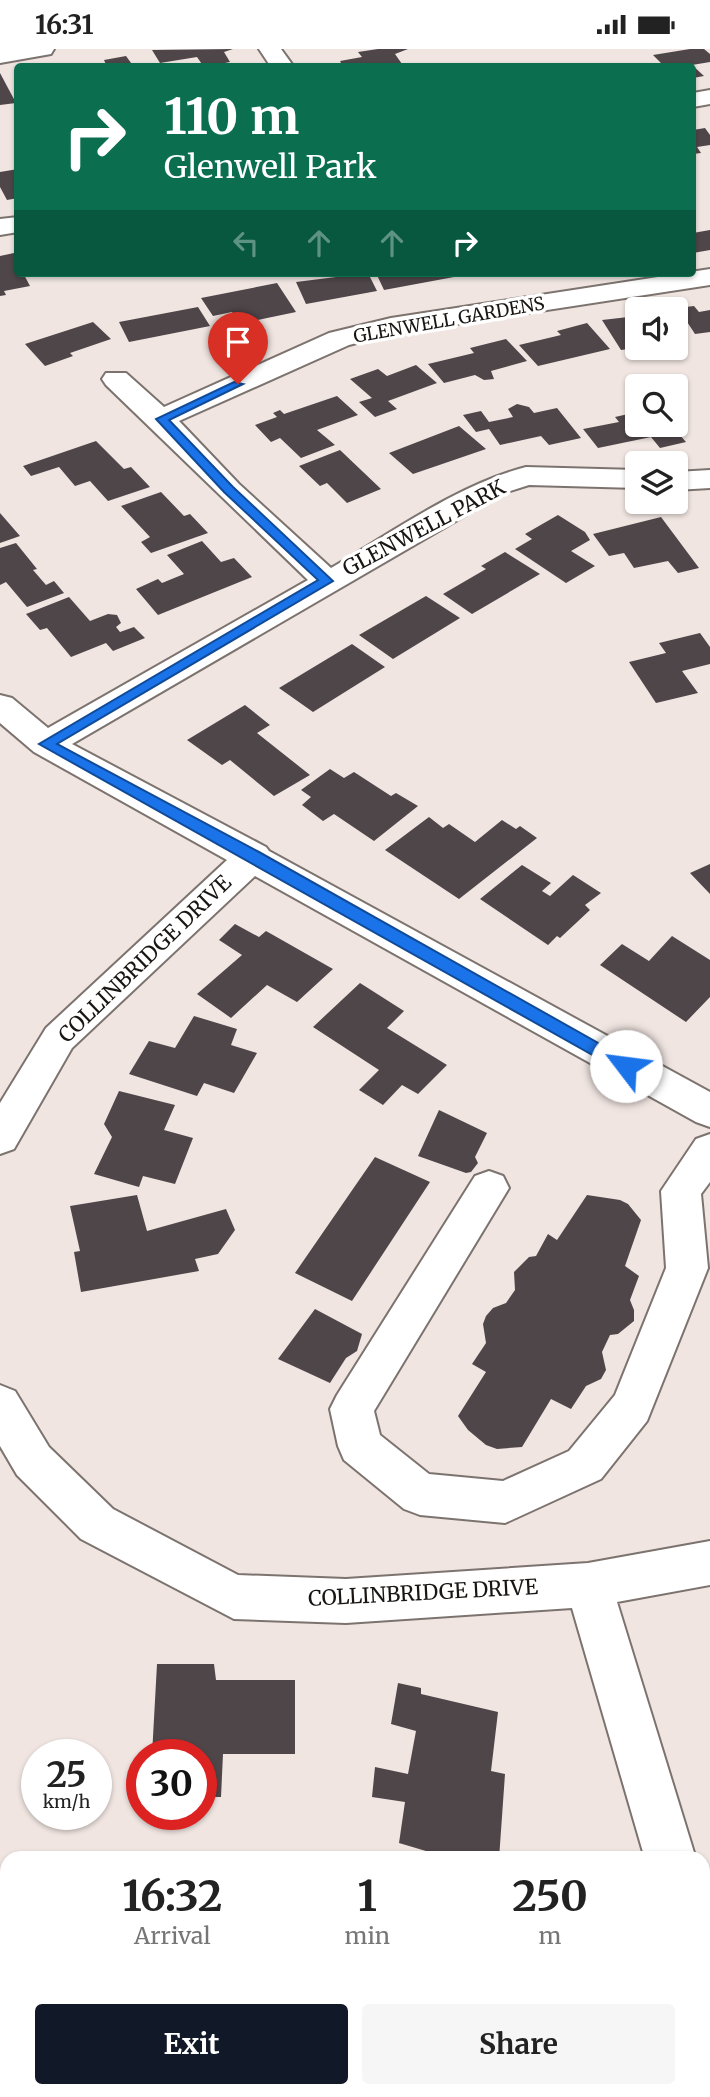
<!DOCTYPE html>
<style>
:root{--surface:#fff;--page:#f6f6f6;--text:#222;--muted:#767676;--accent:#111827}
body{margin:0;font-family:Merriweather,serif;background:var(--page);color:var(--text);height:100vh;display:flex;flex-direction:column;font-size:26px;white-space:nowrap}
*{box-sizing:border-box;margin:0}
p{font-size:23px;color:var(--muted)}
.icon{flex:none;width:38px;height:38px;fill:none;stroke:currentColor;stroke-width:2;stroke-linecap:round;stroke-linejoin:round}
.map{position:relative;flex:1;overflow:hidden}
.panel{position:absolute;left:0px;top:1802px;width:710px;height:247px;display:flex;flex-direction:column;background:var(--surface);border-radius:21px 21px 0 0;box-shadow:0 2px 5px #0004}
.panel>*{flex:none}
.top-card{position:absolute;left:14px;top:14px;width:682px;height:214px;border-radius:7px;box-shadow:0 2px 5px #0004;background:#0b6e4f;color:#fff;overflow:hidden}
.fabs{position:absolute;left:625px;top:248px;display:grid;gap:14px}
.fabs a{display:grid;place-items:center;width:63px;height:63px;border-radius:7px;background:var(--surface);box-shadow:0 2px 5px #0004;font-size:35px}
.speed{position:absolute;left:21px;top:1690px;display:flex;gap:14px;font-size:35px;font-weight:700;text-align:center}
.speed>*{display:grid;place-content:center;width:91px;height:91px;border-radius:50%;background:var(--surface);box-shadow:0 2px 5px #0004;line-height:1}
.speed small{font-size:18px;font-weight:400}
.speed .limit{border:10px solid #d22;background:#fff;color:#111}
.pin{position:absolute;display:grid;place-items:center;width:60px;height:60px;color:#fff;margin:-72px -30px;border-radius:50% 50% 50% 0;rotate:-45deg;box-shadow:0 0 7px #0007}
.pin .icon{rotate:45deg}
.me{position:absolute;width:77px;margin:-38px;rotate:300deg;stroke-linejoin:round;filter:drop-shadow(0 0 5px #0008)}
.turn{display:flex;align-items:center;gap:24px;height:147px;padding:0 35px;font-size:32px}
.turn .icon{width:91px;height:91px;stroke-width:2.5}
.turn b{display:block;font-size:49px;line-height:60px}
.lanes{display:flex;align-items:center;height:66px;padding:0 35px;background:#0003;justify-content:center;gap:35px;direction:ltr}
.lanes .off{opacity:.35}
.eta{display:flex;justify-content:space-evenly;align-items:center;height:119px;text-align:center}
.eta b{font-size:42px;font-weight:700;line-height:49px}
.action{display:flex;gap:14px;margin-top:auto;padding:14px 35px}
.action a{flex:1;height:80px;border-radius:7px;background:var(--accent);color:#fff;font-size:28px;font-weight:700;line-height:80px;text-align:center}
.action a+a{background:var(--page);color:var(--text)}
.status{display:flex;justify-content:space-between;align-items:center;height:49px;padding:0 35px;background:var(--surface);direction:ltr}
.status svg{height:19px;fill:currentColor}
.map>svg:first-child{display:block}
.building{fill:#4f464a}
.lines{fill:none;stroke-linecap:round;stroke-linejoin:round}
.street-casing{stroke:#7c736f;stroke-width:4}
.street{fill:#fff;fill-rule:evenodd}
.route{fill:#1a73e8;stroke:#114b97;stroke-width:2}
.labels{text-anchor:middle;stroke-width:7;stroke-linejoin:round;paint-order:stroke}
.far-street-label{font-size:18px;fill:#181513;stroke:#fff}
.street-label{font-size:21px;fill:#181513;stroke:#fff}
</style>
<div class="status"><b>16:31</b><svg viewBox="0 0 49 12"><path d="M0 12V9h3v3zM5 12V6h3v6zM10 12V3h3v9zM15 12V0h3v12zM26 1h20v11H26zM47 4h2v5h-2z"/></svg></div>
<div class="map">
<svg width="710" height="2048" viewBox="0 0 710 2048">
<rect width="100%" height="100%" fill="#f0e5e1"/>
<path class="building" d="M233,0L224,3L230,13L204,18L197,8L160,14L152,1Z
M378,0H408L395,5L402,15L343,18L340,12L362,8L358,3Z
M690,0H704L710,5V13L692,16L704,27L693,29V18H665L653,6Z
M126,7L134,18H107L104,11Z
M0,24L16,54L0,56Z
M705,79L710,86V96L697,98L701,104L693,105V81Z
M18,120V149L7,151L0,138V123Z
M710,181V201L693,204V184Z
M14,204L18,224H23L30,237L4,242L6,246L0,247V207Z
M368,224L377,242L306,255L296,233Z
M376,224H452L454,228L384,241Z
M277,234L296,263L238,275L232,263L213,267L201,249Z
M694,257L699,263L710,261V283L695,285L678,259Z
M198,258L210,277L129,293L119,273Z
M637,267V299L621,301L602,271Z
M93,273L111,290L70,304L73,307L45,317L25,295Z
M587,274L610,300L538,317L519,296L561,286L557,282Z
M506,290L527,312L491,322L494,330L484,331L475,326L444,334L428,315L474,304L470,299Z
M416,316L437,334L388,352L397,360L375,368L359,353L372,349L350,330L378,320L387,327Z
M337,347L358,366L317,381L335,396L301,409L280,389L271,393L255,376L277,368L273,364L280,361L284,365Z
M517,355L529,358L534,364L557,359L581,389L549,396L541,387L500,396L489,380L476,383L463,366L481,362L489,373L513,368L508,360Z
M637,363V376H671L686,393L660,399L651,388L598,399L583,380L619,373L615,368Z
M459,377L486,400L413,425L389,404Z
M96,392L124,420L131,418L150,438L108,452L90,432L75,437L59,418L31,427L23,417Z
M340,401L381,440L347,454L327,434L320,437L299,417Z
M161,443L184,467L190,465L208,484L151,504L141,493L150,488L121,457Z
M0,464L20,487L0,494Z
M558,466L585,483L590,491L571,502L595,517L566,534L515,500L532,490L525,485Z
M661,468L699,519L678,524L668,512L634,519L624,504L609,507L593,485Z
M202,492L221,513L234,509L252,528L158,566L136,540L158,530L162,534L184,525L167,506Z
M16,494L37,520L33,521L46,536L54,532L64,544L27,558L6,533L0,536V499Z
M505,503L540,525L472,565L443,545L486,520L481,517Z
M426,547L460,569L393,610L359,586Z
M69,548L90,572L108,565L117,566L121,574L116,578L120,583L134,578L145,589L113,602L106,594L71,608L47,579L40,581L26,565Z
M700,584L710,598V615L682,622L698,644L656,654L629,613L666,604L659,594Z
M352,595L385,618L313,663L279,639Z
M245,656L270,676L257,684L310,726L274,747L230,711L222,716L187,691Z
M330,720L344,729L354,723L391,747L396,744L418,757L374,792L334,765L323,772L302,756L311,748L301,741Z
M429,768L443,779L449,775L475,793L502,771L516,780L520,777L537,789L459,850L385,801Z
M710,815V845L690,824Z
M522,816L551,834L542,842L550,847L573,826L601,844L585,856L590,861L560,889L557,887L548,896L480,850Z
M235,875L259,888L266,882L333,920L297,953L267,936L231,969L197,945L242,906L219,891Z
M672,887L710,911V948L686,973L600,916L622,895L649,912Z
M360,934L404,962L387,979L447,1016L418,1045L402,1036L383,1056L359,1041L379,1021L313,978Z
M194,967L237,980L231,996L257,1004L234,1044L204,1034L197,1047L129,1025L149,992L175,999Z
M119,1042L175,1056L164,1081L193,1089L175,1135L143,1127L139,1138L94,1125L112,1088L104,1075Z
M439,1061L487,1084L475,1108L478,1114L471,1123L466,1124L418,1107Z
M375,1108L430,1133L352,1252L295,1224Z
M137,1146L147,1182L226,1160L235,1181L218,1205L195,1210L199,1222L81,1243L74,1203L80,1202L70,1157Z
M587,1146L620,1151L628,1155L641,1171L625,1217L639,1227L630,1251L634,1261V1272L618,1285L610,1286L602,1303L606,1321L601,1330L586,1337L571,1360L551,1350L522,1398L497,1400L486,1396L468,1381L458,1367L486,1323L472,1315L486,1294L483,1275L486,1267L493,1259L506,1254L515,1241L514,1223L529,1208L536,1207L548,1185L557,1191Z
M315,1260L362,1285L357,1302L346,1309L330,1334L278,1310Z
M157,1615H214L216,1631H295V1705H223L221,1748H201V1706H152Z
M398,1634L421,1639V1645L498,1663L491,1722L505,1725L499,1810H453L399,1794L405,1753L372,1748L375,1718L408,1725L416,1682L391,1675Z
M0,1833H7V1934H4L2,1953Z
M87,2042L100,2047L102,2042H112L120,2048H84Z
M407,2042H484V2048L406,2047Z"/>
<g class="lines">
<g class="street-casing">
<path id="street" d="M0,0H54L51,5L0,14Z
M259,0H281L294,18H271Z
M710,41V55L693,58V44Z
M18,168V183L0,186V170Z
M710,220V236L391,285L349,296L179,372L239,435L331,519C391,484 459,435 526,418L637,421V439L529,436L504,444L72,695L266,798L269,802L710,1043V1078L696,1073L255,827L72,999L14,1100L0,1105V1054L46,979L227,811L34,703L0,674V646L12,649L48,679L308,531L106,336L102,330L106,324H126L164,358L329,284L391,269Z
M710,421V439L676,441V423Z
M710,1085V1133L701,1145L708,1219L647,1372L601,1430L505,1474L420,1466L404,1460L344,1411L338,1397L330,1360L337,1346L475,1127L489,1122L503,1127L509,1139L374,1362L380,1386L429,1425L503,1432L569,1402L615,1346L666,1219L661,1142L696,1090Z
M0,1336L15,1342L49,1398L113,1460L238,1526L346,1530L588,1514L710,1492V1536L617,1553L696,1810H645L572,1559L346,1574L234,1570L81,1490L17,1426L0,1397Z
M704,1894L710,1896V1967L704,1965Z"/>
</g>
<use href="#street" class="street"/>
</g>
<path class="route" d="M234,333L243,335L169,371L233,438L333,532L57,695L259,803L632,1013V1022H621L39,695L318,531L224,443L156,370Z"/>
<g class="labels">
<g class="far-street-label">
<text transform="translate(449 271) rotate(-10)" y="6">GLENWELL GARDENS</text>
</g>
<g class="street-label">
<text transform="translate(424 479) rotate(-28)" y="7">GLENWELL PARK</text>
<text transform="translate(145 910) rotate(-44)" y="7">COLLINBRIDGE DRIVE</text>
<text transform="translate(423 1544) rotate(-3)" y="7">COLLINBRIDGE DRIVE</text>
</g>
</g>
</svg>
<div class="fabs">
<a><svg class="icon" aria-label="sound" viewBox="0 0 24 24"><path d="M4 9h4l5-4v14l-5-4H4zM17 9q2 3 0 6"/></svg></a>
<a><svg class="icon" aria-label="search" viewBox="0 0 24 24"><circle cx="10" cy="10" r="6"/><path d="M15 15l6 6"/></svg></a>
<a><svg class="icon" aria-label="layers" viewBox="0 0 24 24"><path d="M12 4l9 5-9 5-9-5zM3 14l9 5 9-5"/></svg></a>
</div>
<div class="speed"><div>25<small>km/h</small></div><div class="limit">30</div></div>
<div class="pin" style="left:238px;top:335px;background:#d93025"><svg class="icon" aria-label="arrive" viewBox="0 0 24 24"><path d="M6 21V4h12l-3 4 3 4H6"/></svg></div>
<svg class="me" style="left:626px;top:1017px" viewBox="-20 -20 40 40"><circle r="19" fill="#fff"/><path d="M0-13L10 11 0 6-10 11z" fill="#1a73e8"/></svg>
<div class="top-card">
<div class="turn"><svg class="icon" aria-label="right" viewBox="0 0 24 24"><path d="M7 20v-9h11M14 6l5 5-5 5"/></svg><div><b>110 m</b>Glenwell Park</div></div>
<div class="lanes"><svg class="icon off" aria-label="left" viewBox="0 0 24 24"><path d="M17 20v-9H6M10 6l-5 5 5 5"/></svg><svg class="icon off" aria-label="ahead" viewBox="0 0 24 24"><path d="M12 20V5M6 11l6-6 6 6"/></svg><svg class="icon off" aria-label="ahead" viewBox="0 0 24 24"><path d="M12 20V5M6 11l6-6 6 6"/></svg><svg class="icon" aria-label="right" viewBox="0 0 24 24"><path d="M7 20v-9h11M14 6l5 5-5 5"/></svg></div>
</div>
<section class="panel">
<div class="eta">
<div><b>16:32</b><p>Arrival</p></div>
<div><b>1</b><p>min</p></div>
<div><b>250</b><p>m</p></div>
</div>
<div class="action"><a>Exit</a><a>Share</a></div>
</section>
</div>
